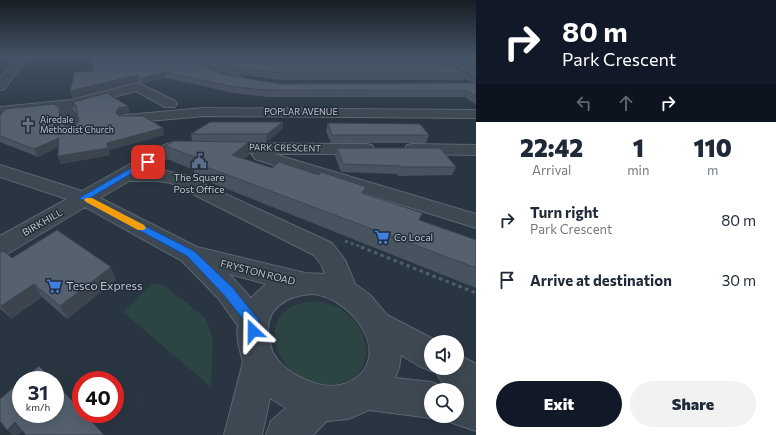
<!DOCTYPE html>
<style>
:root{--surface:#fff;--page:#f2f2f3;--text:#1f2937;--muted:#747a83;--accent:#111827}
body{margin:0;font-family:Commissioner,sans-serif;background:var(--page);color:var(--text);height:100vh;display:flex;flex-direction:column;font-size:15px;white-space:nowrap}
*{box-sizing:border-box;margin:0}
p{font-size:13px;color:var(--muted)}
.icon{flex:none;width:22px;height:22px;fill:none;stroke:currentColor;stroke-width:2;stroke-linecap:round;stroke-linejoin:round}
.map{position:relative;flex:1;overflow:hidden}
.sheet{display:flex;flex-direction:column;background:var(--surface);width:300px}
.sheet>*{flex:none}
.hud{background:#111827;color:#fff;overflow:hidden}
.fabs{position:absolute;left:424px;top:335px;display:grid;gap:8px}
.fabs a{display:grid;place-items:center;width:40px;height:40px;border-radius:50%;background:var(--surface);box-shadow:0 4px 16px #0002;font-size:20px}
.speed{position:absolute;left:12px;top:371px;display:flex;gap:8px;font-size:20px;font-weight:700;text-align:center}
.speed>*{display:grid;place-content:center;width:52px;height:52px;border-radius:50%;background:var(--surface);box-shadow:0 4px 16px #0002;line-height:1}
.speed small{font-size:10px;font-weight:400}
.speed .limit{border:6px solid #d22;background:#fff;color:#111}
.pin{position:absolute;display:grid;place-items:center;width:34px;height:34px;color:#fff;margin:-17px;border-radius:8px;box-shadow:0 2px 6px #0006}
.me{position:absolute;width:44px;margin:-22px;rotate:337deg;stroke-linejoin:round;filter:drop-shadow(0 0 3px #0008)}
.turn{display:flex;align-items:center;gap:14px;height:84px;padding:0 20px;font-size:18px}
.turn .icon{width:52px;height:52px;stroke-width:2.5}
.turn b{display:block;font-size:28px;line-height:34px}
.lanes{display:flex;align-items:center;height:38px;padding:0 20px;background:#0003;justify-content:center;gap:20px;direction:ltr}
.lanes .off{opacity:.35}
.eta{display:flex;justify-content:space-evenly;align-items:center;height:68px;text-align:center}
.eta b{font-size:24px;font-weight:800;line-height:28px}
.cta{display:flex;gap:8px;margin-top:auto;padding:8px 20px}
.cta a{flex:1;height:46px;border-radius:24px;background:var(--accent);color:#fff;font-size:16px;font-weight:800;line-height:46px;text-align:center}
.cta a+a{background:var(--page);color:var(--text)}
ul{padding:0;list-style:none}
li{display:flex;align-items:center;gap:12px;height:60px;padding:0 20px}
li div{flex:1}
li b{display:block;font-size:15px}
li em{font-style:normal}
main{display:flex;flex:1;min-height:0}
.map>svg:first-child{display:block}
.green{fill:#2c4444}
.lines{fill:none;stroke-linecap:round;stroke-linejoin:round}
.minor-casing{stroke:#5c666f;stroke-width:2}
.path-far1{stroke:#4c6162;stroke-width:2.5;stroke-dasharray:3 3;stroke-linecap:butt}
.path{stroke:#4c6162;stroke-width:3;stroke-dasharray:3.5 3.5;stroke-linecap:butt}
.minor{fill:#3e4852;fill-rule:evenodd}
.wall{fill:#49535f}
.shaded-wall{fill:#3c444e}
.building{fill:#55616f;stroke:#3c444e}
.route{fill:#1a73e8;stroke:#114b97}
.slow{fill:#f59e0b}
.labels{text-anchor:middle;stroke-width:3;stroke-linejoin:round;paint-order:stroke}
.far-street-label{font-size:9px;fill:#bbc3cc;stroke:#222d38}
.far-poi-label{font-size:9px;fill:#bbc3cc;stroke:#222d38;text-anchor:start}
.poi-label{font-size:10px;fill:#bbc3cc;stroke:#222d38}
.street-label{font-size:10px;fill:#bbc3cc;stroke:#222d38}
.near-poi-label{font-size:12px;fill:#bbc3cc;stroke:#222d38;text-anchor:start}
</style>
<main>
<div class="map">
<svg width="476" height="435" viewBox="0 0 476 435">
<rect width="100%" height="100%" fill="#293642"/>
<path class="green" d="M152,284L163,285L187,303L206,319L213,340L211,387L123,312Z
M316,301C330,304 343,308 353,319C370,337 373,373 344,382C282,401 239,305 316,301Z"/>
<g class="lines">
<g class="minor-casing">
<path id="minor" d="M18,57H28L4,89L0,90V78Z
M195,57H205L213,68L241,77L243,79L241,81C233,83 209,77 204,71C201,67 198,61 195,57Z
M420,57H433L476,75V82L422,59Z
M138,83L175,101L177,104L175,107H165L136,91L72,108L77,113L80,128L77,131L72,133L67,131L64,128L63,114L57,109L0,115V107L71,100Z
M204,108L476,110V118L204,116L126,123L121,122L119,119L121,116L126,115Z
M172,143L366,144L372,145L374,149L372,153L366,154H274L476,214V228L255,159L252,155L254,153H175L148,169H158L184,175L332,243L345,260L355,284L370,295L387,315L439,342H431V368H457V354L476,364V431L444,420L442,416H457V390C447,390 438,378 435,369L431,371L419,366L401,355L399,368L395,378L431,382L444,387L445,390H431V416H436L431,418L369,410L348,419L327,421L313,435H266L271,421L286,408L270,398L262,435H224L243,362L239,347L237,333L238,326L218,298L182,261L85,207L9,253L0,256V236L67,199L0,177V165L82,191L166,144ZM129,181H158L171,183L314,255L321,264L325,274L305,273L197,247L100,198ZM229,274L266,284L251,298ZM313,294C354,298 397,360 347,383C323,393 285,374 273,353C271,348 270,343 269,338C263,308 288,295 313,294Z
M413,144L476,145V155L413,154L407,153L405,149L407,145Z"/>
</g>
<path class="path-far1" d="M345,241L364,248"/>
<path class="path" d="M361,247L476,293"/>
<use href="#minor" class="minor"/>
</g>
<path class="wall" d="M206,57H428L466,73L463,80H280L229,73L214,67Z
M437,57H466L476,61V74Z
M204,67L223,74L280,84L476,83V105L465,97H267L234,93L166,78L143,84L138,82L72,98L94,71Z
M73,102L128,106L129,113L120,115L119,116L163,128L164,135L109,150L110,155L61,164L58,156V147L38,157L0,142V116L59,108L62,115V124L64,125L70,127L76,125L79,121L77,112L75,109Z
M283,122L282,130L266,142H244H249V155L244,159L272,168L364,194L419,220L476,240V288L194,176V170L167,159L165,146L192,141L191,134Z
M328,123L429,135L426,143H331L326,131Z
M337,148L456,167L452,175L398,176L397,174L341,172L335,156Z
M0,253L12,258L116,280L67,319L42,297L11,319L0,308Z"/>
<path class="shaded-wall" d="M0,57H3L0,60Z
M165,72L166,78L143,84L142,78Z
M136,75L138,82L72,98L70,91Z
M128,106L129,113L120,115L118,120L116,113L118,108Z
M59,108L62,115L63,129L60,122Z
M283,122L282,130L266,142L267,134Z
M163,128L164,135L109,150L110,155L61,164L58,156Z
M59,138L61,145L38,157L34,149Z
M249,142V155L232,169V155Z
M366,187L362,202V193Z
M111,267L116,280L67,319L60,306Z
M34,284L42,297L11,319L1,306Z
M15,422L24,430L18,435H13L7,430Z"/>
<path class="building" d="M94,57H197L204,67L223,74L280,84L476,83V96L468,91L267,90L234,87L165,72L142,78L136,75L70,91L75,72L94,71Z
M210,57H428L466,73H281L229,67L214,61Z
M451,57H466L476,61V67Z
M107,93L128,106L118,108L116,113L119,116H143L163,128L107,143L108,148L58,156L59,138L34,149L0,136V116L5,109L54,104L59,108L60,122L64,125L70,127L76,125L79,121L76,106L73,102Z
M210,122H283L267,134H191Z
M328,123L420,124L429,135H332Z
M174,141L249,142L232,155L272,168L279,162L319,175L321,172L366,187L362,193L422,213L419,220L476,240V268L193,162L198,158L165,146Z
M337,148H440L456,167H402L400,166L343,164Z
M57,230L111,267L60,306L34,284L1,306L0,304V253L3,251L12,258Z
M39,366L52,380H23Z
M21,381V414H55V383L81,410V414H85L104,435H26L15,422L7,430L0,421V399Z"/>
<linearGradient id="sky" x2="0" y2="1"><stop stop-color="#171e24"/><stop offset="0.48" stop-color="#435265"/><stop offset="1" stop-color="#435265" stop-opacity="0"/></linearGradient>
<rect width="476" height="118" fill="url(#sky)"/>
<path class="route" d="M145,160H150L151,162L90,198L194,251L232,287L258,319L259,323L257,335L253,336L248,335L247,331V324L223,294L187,256L79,198Z"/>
<path class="slow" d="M86,198H92L144,225L146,228L144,230H138L86,202L84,200Z"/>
<defs>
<g id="church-bare" transform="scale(1.2)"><path d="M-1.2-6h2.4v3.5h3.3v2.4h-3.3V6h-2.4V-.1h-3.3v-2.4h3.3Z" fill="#6b7280" stroke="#222d38" stroke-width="2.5" paint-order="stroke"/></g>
<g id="civic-bare" transform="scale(1.2)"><path d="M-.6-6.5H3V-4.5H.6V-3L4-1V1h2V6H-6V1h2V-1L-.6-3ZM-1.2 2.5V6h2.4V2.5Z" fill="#5c6f8a" stroke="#222d38" stroke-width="2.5" paint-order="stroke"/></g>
<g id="supermarket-bare" transform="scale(1.2)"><path d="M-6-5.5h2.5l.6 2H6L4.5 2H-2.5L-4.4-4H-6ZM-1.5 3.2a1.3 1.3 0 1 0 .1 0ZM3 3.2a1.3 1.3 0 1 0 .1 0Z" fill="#3f7fe0" stroke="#222d38" stroke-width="2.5" paint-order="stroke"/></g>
</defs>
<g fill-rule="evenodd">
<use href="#church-bare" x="28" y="125"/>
<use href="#civic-bare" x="199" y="161"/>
<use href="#supermarket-bare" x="382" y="237"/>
<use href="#supermarket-bare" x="54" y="286"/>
</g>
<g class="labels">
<g class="far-street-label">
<text x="301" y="115">POPLAR AVENUE</text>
<text transform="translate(285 148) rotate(1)" y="3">PARK CRESCENT</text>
</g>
<g class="far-poi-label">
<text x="40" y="123">Airedale<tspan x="40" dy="10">Methodist Church</tspan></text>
</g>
<g class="poi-label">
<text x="199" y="181">The Square<tspan x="199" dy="12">Post Office</tspan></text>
<text x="394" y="241" text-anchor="start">Co Local</text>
</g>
<g class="street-label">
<text transform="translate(42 222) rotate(-30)" y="4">BIRKHILL</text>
<text transform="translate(258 272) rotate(14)" y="4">FRYSTON ROAD</text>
</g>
<g class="near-poi-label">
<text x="66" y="290">Tesco Express</text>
</g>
</g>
</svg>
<div class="fabs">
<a><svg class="icon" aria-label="sound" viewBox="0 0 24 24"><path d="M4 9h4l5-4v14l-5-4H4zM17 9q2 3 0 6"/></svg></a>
<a><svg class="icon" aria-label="search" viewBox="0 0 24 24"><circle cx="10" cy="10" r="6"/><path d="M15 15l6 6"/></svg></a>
</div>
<div class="speed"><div>31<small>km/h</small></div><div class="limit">40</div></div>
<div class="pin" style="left:148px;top:162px;background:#d93025"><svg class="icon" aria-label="arrive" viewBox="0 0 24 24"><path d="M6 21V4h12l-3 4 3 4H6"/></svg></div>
<svg class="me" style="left:253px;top:331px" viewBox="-20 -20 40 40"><path d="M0-17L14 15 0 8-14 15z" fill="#1a73e8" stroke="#fff" stroke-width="4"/></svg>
</div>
<section class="sheet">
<div class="hud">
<div class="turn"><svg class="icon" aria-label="right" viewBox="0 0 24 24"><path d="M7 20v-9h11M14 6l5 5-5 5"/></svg><div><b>80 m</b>Park Crescent</div></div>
<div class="lanes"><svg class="icon off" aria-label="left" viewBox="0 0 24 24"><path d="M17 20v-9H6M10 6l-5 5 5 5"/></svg><svg class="icon off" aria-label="ahead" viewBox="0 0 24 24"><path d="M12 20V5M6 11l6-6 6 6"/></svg><svg class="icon" aria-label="right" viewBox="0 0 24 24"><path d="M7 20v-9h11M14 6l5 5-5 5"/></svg></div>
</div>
<div class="eta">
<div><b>22:42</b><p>Arrival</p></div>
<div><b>1</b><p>min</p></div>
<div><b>110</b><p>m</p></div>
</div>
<ul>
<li><svg class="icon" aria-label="right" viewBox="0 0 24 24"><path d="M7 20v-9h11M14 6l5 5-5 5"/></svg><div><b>Turn right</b><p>Park Crescent</p></div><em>80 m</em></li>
<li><svg class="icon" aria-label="arrive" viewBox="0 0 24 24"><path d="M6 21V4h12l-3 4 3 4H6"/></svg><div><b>Arrive at destination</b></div><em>30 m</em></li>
</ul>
<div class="cta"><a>Exit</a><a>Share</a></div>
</section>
</main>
